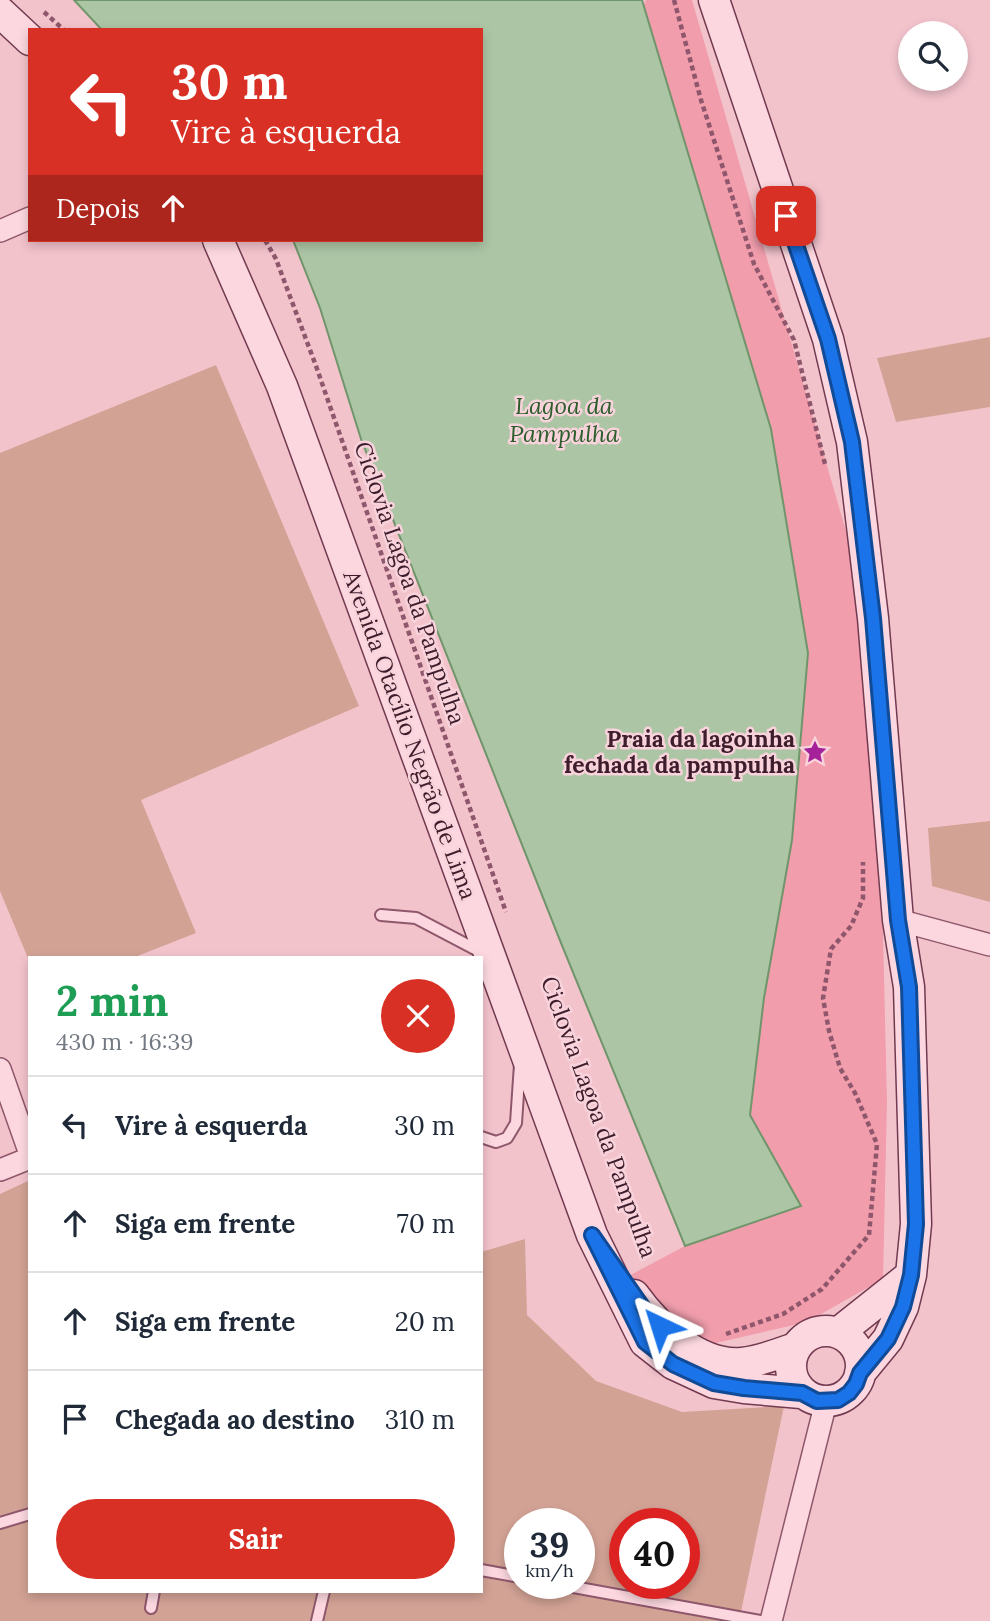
<!DOCTYPE html>
<html lang="pt">
<meta charset="utf-8">
<style>
:root{--surface:#fff;--page:#f2f2f3;--text:#1f2937;--muted:#747a83;--line:#e0e1e3;--accent:#d93025}
body{margin:0;font-family:Lora,serif;background:var(--page);color:var(--text);height:100vh;display:flex;flex-direction:column;font-size:26px;white-space:nowrap}
*{box-sizing:border-box;margin:0}
p{font-size:23px;color:var(--muted)}
.icon{flex:none;width:38px;height:38px;fill:none;stroke:currentColor;stroke-width:2;stroke-linecap:round;stroke-linejoin:round}
.map{position:relative;flex:1;overflow:hidden}
.sheet{position:absolute;left:28px;top:956px;width:455px;height:637px;display:flex;flex-direction:column;background:var(--surface);border-radius:0px;box-shadow:0 4px 10px #0003}
.sheet>*{flex:none}
.banner{position:absolute;left:28px;top:28px;width:455px;height:214px;border-radius:0px;box-shadow:0 4px 10px #0003;background:#d93025;color:#fff;overflow:hidden}
.buttons{position:absolute;left:898px;top:21px;display:grid;gap:14px}
.buttons a{display:grid;place-items:center;width:70px;height:70px;border-radius:50%;background:var(--surface);box-shadow:0 4px 10px #0003;font-size:35px}
.speed{position:absolute;left:504px;top:1508px;display:flex;gap:14px;font-size:35px;font-weight:700;text-align:center}
.speed>*{display:grid;place-content:center;width:91px;height:91px;border-radius:50%;background:var(--surface);box-shadow:0 4px 10px #0003;line-height:1}
.speed small{font-size:18px;font-weight:400}
.speed .limit{border:10px solid #d22;background:#fff;color:#111}
.pin{position:absolute;display:grid;place-items:center;width:60px;height:60px;color:#fff;margin:-30px;border-radius:14px;box-shadow:0 4px 10px #0006}
.me{position:absolute;width:77px;margin:-38px;rotate:319deg;stroke-linejoin:round;filter:drop-shadow(0 0 5px #0008)}
.turn{display:flex;align-items:center;gap:24px;height:147px;padding:0 28px;font-size:32px}
.turn .icon{width:91px;height:91px;stroke-width:2.5}
.turn b{display:block;font-size:49px;line-height:60px}
.then{display:flex;align-items:center;height:66px;padding:0 28px;background:#0003;gap:14px;font-size:26px}
.round{display:grid;place-items:center;flex:none;width:74px;height:74px;border-radius:37px;background:var(--page)}
.headline{display:flex;align-items:center;justify-content:space-between;height:119px;padding:0 28px}
h1{font-size:42px;font-weight:700;line-height:52px;color:#1e9e55}
.primary-button{display:flex;gap:14px;margin-top:auto;padding:14px 28px}
.primary-button a{flex:1;height:80px;border-radius:42px;background:var(--accent);color:#fff;font-size:28px;font-weight:700;line-height:80px;text-align:center}
ul{padding:0;list-style:none}
li{display:flex;align-items:center;gap:21px;height:98px;padding:0 28px;border-top:2px solid var(--line)}
li div{flex:1}
li b{display:block;font-size:26px}
li em{font-style:normal}
.map>svg:first-child{display:block}
.green{fill:#d2a295;fill-rule:evenodd}
.sand{fill:#f19dac}
.water{fill:#acc5a5;stroke:#71956b;stroke-width:2}
.lines{fill:none;stroke-linecap:round;stroke-linejoin:round}
.lane-casing{stroke:#8f576c;stroke-width:14}
.street-casing{stroke:#8f576c;stroke-width:24}
.secondary-casing{stroke:#713a50;stroke-width:33}
.path{stroke:#8f576c;stroke-width:4.5;stroke-dasharray:5 3.5;stroke-linecap:butt}
.lane{stroke:#fcd7df;stroke-width:10}
.street{stroke:#fcd7df;stroke-width:21}
.secondary{stroke:#fcd7df;stroke-width:30}
.route-casing{stroke:#114b97;stroke-width:18}
.route{stroke:#1a73e8;stroke-width:12}
.labels{text-anchor:middle;stroke-width:5;stroke-linejoin:round;paint-order:stroke}
.street-label{font-size:23px;fill:#3d1d2b;stroke:#f9d3db}
.poi-label{font-size:23px;font-weight:bold;fill:#3d1d2b;stroke:#f9d3db;text-anchor:end}
.water-label{font-size:24px;font-style:italic;fill:#2b5e2c;stroke:#f9d3db}
</style>
<div class="map">
<svg width="990" height="1621" viewBox="0 0 990 1621">
<rect width="100%" height="100%" fill="#f3c3cc"/>
<path class="green" d="M990,337V407L896,422L877,358Z
M216,365L359,706L141,800L196,933L135,957H30V963L0,891V453Z
M990,821V902L932,886L928,828Z
M30,1180V1591H481V1252L525,1239L527,1315L596,1381L682,1412L784,1406L739,1621H0V1194ZM520,1524H579V1584H520ZM625,1524H684V1584H625Z"/>
<path class="sand" d="M646,0H692L850,545L881,851L887,1101L883,1279L807,1322L707,1345L623,1279L685,1246L736,1184L630,32Z"/>
<path class="water" d="M74,0H642L771,429L808,653L792,840L764,998L750,1115L801,1206L685,1246L561,943L361,439L320,308L293,240H481V30H102Z"/>
<g class="lines">
<g class="lane-casing">
<path id="lane" d="M381,915L416,918L475,949H485
M481,1137L496,1142L507,1138L516,1123L520,1064
M0,1523L30,1514
M481,1570L520,1577
M557,1584L760,1621
M151,1608L154,1591
M317,1621L324,1591"/>
</g>
<g class="street-casing">
<path id="street" d="M0,231L30,218
M898,920L990,945
M0,1069L30,1154
M0,1170L30,1158
M771,1621L826,1402"/>
</g>
<g class="secondary-casing">
<path id="secondary" d="M714,0L828,339L852,442L873,618L898,920L909,987L916,1224L911,1275L903,1307L888,1339L860,1373
M0,12L30,40
M218,240L282,386L592,1235L645,1342L673,1364L714,1383L744,1388L801,1393
M634,1295C657,1327 699,1367 742,1363C761,1361 778,1354 795,1348
M791 1366a35 35 0 1 1 70 0a35 35 0 1 1-70 0Z
M838,1333L911,1275"/>
</g>
<path class="path" d="M674,0L701,100L754,264L794,340L825,464
M44,12L64,30
M265,240L276,259L316,366L506,912
M726,1334L783,1314L822,1289L869,1235L877,1144L855,1093L840,1068L829,1031L823,998L831,949L851,926L863,898V862"/>
<use href="#lane" class="lane"/>
<use href="#street" class="street"/>
<use href="#secondary" class="secondary"/>
</g>
<g class="lines">
<g class="route-casing">
<path id="route" d="M660,1326L643,1308L592,1235L645,1342L673,1364L714,1383L744,1388L802,1393L817,1401L838,1400L849,1393L856,1384L860,1373L888,1339L903,1307L911,1275L916,1224L909,987L898,920L873,618L852,442L828,339L786,216"/>
</g>
<use href="#route" class="route"/>
</g>
<defs>
<g id="sight-bare" transform="scale(1.89)"><path d="M0-6L1.8-2.2L6-1.7L2.9 1.2L3.7 5.4L0 3.3L-3.7 5.4L-2.9 1.2L-6-1.7L-1.8-2.2Z" fill="#a42199" stroke="#f9d3db" stroke-width="2.5" paint-order="stroke"/></g>
</defs>
<g fill-rule="evenodd">
<use href="#sight-bare" x="815" y="752"/>
</g>
<g class="labels">
<g class="street-label">
<text transform="translate(410 583) rotate(71)" y="8">Ciclovia Lagoa da Pampulha</text>
<text transform="translate(410 735) rotate(70)" y="8">Avenida Otacílio Negrão de Lima</text>
<text transform="translate(599 1117) rotate(70)" y="8">Ciclovia Lagoa da Pampulha</text>
</g>
<g class="poi-label">
<text x="795" y="747">Praia da lagoinha<tspan x="795" dy="26">fechada da pampulha</tspan></text>
</g>
<g class="water-label">
<text x="564" y="414">Lagoa da<tspan x="564" dy="28">Pampulha</tspan></text>
</g>
</g>
</svg>
<div class="buttons">
<a><svg class="icon" aria-label="search" viewBox="0 0 24 24"><circle cx="10" cy="10" r="6"/><path d="M15 15l6 6"/></svg></a>
</div>
<div class="speed"><div>39<small>km/h</small></div><div class="limit">40</div></div>
<div class="pin" style="left:786px;top:216px;background:#d93025"><svg class="icon" aria-label="arrive" viewBox="0 0 24 24"><path d="M6 21V4h12l-3 4 3 4H6"/></svg></div>
<svg class="me" style="left:660px;top:1326px" viewBox="-20 -20 40 40"><path d="M0-17L14 15 0 8-14 15z" fill="#1a73e8" stroke="#fff" stroke-width="4"/></svg>
<div class="banner">
<div class="turn"><svg class="icon" aria-label="left" viewBox="0 0 24 24"><path d="M17 20v-9H6M10 6l-5 5 5 5"/></svg><div><b>30 m</b>Vire à esquerda</div></div>
<div class="then">Depois<svg class="icon" aria-label="ahead" viewBox="0 0 24 24"><path d="M12 20V5M6 11l6-6 6 6"/></svg></div>
</div>
<section class="sheet">
<div class="headline"><div><h1>2 min</h1><p>430 m · 16:39</p></div><a class="round" style="background:#d93025;color:#fff"><svg class="icon" aria-label="close" viewBox="0 0 24 24"><path d="M6 6l12 12M18 6L6 18"/></svg></a></div>
<ul>
<li><svg class="icon" aria-label="left" viewBox="0 0 24 24"><path d="M17 20v-9H6M10 6l-5 5 5 5"/></svg><div><b>Vire à esquerda</b></div><em>30 m</em></li>
<li><svg class="icon" aria-label="ahead" viewBox="0 0 24 24"><path d="M12 20V5M6 11l6-6 6 6"/></svg><div><b>Siga em frente</b></div><em>70 m</em></li>
<li><svg class="icon" aria-label="ahead" viewBox="0 0 24 24"><path d="M12 20V5M6 11l6-6 6 6"/></svg><div><b>Siga em frente</b></div><em>20 m</em></li>
<li><svg class="icon" aria-label="arrive" viewBox="0 0 24 24"><path d="M6 21V4h12l-3 4 3 4H6"/></svg><div><b>Chegada ao destino</b></div><em>310 m</em></li>
</ul>
<div class="primary-button"><a>Sair</a></div>
</section>
</div>
